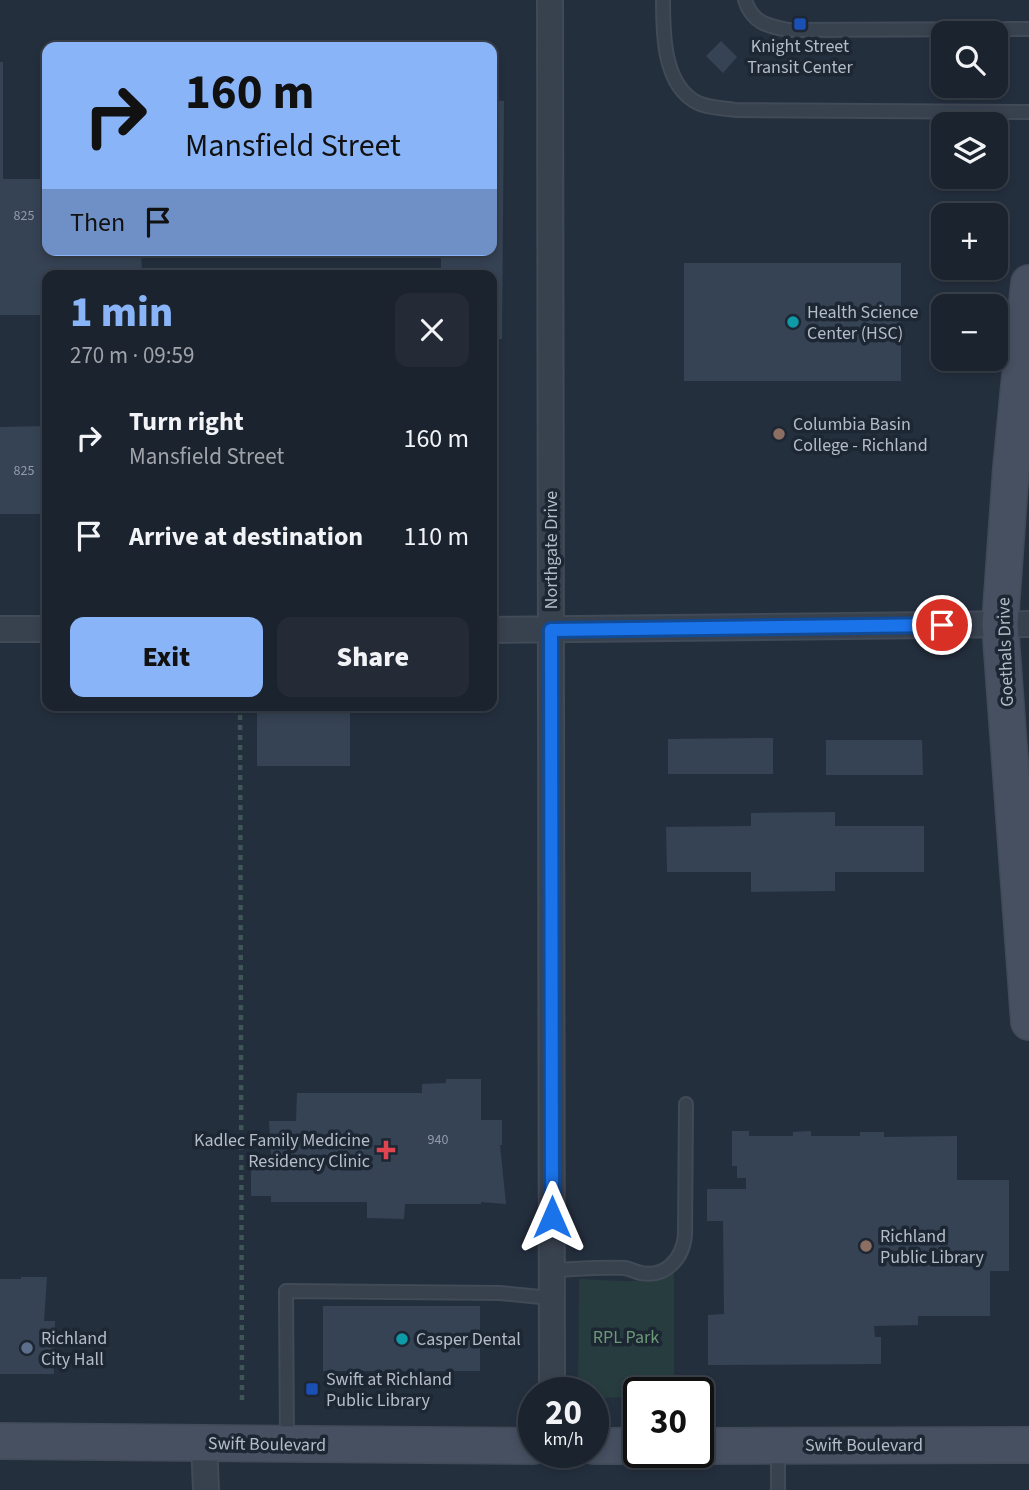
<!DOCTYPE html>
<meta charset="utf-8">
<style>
:root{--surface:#1b232e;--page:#242b36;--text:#f1f3f6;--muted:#a0a4aa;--line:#39404a;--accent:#8ab4f8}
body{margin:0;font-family:"Source Sans 3",sans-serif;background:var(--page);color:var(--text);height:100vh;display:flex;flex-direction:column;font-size:26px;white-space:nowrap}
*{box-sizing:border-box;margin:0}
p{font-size:23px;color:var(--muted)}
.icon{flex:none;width:38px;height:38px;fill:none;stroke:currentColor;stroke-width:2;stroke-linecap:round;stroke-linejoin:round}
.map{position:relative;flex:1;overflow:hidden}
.panel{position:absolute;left:42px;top:270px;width:455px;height:441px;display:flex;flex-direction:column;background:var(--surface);border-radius:14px;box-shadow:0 4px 10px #0003,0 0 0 2px var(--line)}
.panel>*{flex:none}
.banner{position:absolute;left:42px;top:42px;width:455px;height:214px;border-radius:14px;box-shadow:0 4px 10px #0003,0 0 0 2px var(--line);background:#8ab4f8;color:#111;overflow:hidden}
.fabs{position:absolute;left:931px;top:21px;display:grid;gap:14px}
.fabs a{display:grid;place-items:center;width:77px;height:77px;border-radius:14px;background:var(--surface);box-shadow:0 4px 10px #0003,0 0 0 2px var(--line);font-size:35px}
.speed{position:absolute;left:518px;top:1377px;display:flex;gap:14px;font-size:35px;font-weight:700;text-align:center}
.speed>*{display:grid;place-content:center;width:91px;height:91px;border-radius:50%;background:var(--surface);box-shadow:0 4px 10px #0003,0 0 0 2px var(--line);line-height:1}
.speed small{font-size:18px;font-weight:400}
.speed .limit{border:4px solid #111;border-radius:10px;background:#fff;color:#111}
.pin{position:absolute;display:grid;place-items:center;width:60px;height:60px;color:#fff;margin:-30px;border:4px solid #fff;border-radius:50%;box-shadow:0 2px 7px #0007}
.me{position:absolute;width:77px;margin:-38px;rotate:0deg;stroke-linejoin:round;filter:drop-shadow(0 0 5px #0008)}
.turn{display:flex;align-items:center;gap:24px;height:147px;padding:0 28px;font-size:32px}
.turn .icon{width:91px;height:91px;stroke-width:2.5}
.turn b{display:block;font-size:49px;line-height:60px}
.then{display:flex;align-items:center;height:66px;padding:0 28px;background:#0003;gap:14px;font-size:26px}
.round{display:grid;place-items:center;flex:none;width:74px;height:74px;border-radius:14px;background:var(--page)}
.overview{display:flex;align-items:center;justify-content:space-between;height:119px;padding:0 28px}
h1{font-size:42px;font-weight:800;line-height:52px;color:var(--accent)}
.primary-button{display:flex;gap:14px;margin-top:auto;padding:14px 28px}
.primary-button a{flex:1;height:80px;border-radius:14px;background:var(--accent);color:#111;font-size:28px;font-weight:800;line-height:80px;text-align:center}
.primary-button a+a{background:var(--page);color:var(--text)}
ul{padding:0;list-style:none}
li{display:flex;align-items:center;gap:21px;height:98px;padding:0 28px}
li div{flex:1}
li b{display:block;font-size:26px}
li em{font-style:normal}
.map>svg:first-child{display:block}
.green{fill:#263c3f}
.building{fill:#364354}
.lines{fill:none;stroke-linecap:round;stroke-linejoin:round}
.lane-casing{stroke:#414a57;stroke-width:16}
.street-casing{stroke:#414a57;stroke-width:28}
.secondary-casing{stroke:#414a57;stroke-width:38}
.path{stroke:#3f5557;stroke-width:4.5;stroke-dasharray:5 5;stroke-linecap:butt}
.lane{stroke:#38414e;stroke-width:12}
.street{stroke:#38414e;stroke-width:24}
.secondary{stroke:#465061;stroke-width:35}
.route-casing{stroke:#114b97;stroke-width:18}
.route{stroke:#1a73e8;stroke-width:12}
.transit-dot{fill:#1a4fb4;stroke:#1d2633;stroke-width:2.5}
.culture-dot{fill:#0f9aa8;stroke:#1d2633;stroke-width:2.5}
.education-dot{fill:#8d6e63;stroke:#1d2633;stroke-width:2.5}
.health-dot{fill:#e0444e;stroke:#1d2633;stroke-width:2.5}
.service-dot{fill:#5c6f8a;stroke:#1d2633;stroke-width:2.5}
.labels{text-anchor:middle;stroke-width:7;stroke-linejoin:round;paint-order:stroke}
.number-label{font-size:14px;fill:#929caa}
.poi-label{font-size:18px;fill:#b4bcc9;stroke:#1d2633;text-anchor:start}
.street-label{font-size:18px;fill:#b4bcc9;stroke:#1d2633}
.park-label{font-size:18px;fill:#6b9a76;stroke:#1d2633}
</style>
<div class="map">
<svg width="1029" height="1490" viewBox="0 0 1029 1490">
<rect width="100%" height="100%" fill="#242f3e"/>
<path class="green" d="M674,1272V1393H639V1397L593,1398V1393H578L579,1279C610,1280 646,1286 674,1272Z"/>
<path class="building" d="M721,41L737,57L723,73L706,56Z
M0,62H3V179H47V250H141L142,275H47V315H0Z
M492,100L504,101L502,339H492V275H441V250H492Z
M684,263H901V381H684Z
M47,426V514H0V427Z
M257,705H350V766H257Z
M773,738V774H668V739Z
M826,740H922L923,775H826Z
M835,812V826H924V872H835V891L751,892V872H667L666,827L751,826V813Z
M446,1079H481V1120H502V1145H500L506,1204L481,1202V1204H405L404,1219L367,1218V1202H271V1196H251V1156H271L269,1121H296L297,1093H422V1084L446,1083Z
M732,1131H749V1136H793V1132L811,1131V1136H860V1132H884V1137L957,1136V1180H1009V1271H990V1316H918V1325L874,1326L875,1337H881V1364L708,1365V1315L724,1314L723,1221H707V1189H746V1178H737V1166H732Z
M21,1277H47L44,1321H55L54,1374H0V1279H21Z
M323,1306H480V1371H323Z"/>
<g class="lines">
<g class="lane-casing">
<path id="lane" d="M663,0C663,33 663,86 698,103C708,108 724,108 735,110L1029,112
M745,0C752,23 768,26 788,30L1029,29
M552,1270C576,1269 601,1267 625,1268C631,1269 635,1272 641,1273C666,1278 683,1258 685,1235L686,1104
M287,1441L286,1291L500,1293L551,1298
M778,1490V1448"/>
</g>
<g class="street-casing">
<path id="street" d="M550,0L552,1393
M0,629H47
M492,630L1029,624
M204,1443L206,1490"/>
</g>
<g class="secondary-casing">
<path id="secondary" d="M1029,283L1011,468L1000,624L1029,1022
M0,1441L534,1446
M593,1446H639
M698,1446L1029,1445"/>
</g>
<path class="path" d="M240,705L242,1400"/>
<use href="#lane" class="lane"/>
<use href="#street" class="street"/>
<use href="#secondary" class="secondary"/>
</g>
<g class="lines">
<g class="route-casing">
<path id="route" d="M552,1217L551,630L942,625"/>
</g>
<use href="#route" class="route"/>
</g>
<g class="transit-dot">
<rect x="793" y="17" width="14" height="14" rx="3.5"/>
<rect x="305" y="1382" width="14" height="14" rx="3.5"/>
</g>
<g class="culture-dot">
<circle cx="793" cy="322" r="7"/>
<circle cx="402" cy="1339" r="7"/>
</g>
<g class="education-dot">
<circle cx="779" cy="434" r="7"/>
<circle cx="866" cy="1246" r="7"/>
</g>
<path class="health-dot" d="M382.5 1139.5h7v7h7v7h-7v7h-7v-7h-7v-7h7z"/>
<circle class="service-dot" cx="27" cy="1348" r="7"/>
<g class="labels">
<g class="number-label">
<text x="24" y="220">825</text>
<text x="24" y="475">825</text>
<text x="438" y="1144">940</text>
</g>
<g class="poi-label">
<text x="800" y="52" text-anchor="middle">Knight Street<tspan x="800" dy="21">Transit Center</tspan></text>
<text x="807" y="318">Health Science<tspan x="807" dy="21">Center (HSC)</tspan></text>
<text x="793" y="430">Columbia Basin<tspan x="793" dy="21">College - Richland</tspan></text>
<text x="370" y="1146" text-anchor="end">Kadlec Family Medicine<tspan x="370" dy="21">Residency Clinic</tspan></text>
<text x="880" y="1242">Richland<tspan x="880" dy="21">Public Library</tspan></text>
<text x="41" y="1344">Richland<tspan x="41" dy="21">City Hall</tspan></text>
<text x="416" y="1345">Casper Dental</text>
<text x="326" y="1385">Swift at Richland<tspan x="326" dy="21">Public Library</tspan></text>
</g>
<g class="street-label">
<text transform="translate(551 550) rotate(-90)" y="6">Northgate Drive</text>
<text transform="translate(1005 652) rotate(-92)" y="6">Goethals Drive</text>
<text transform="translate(267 1444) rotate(1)" y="6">Swift Boulevard</text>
<text x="864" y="1451">Swift Boulevard</text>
</g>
<g class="park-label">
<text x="626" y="1343">RPL Park</text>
</g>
</g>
</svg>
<div class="fabs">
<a><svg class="icon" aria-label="search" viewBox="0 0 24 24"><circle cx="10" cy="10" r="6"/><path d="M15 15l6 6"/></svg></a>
<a><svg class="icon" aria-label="layers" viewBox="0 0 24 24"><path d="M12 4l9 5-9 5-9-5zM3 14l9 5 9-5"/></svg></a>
<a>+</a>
<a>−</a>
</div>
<div class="speed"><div>20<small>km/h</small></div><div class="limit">30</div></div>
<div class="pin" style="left:942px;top:625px;background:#d93025"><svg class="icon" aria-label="arrive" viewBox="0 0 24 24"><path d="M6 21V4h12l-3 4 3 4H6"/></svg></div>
<svg class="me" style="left:552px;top:1217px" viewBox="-20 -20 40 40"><path d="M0-17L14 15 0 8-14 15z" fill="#1a73e8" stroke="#fff" stroke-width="4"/></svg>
<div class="banner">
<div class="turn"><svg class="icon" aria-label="right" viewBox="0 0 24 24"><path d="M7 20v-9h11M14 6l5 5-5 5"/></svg><div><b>160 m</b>Mansfield Street</div></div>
<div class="then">Then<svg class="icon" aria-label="arrive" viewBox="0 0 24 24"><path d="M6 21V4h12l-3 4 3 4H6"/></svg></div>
</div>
<section class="panel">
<div class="overview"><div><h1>1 min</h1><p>270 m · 09:59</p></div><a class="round"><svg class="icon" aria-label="close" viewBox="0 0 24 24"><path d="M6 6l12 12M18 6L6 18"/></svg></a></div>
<ul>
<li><svg class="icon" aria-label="right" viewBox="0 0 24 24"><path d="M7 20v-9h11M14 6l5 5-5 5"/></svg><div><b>Turn right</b><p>Mansfield Street</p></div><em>160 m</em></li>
<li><svg class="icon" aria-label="arrive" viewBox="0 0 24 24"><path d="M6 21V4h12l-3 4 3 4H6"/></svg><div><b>Arrive at destination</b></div><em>110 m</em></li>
</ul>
<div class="primary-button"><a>Exit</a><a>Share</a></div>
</section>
</div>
